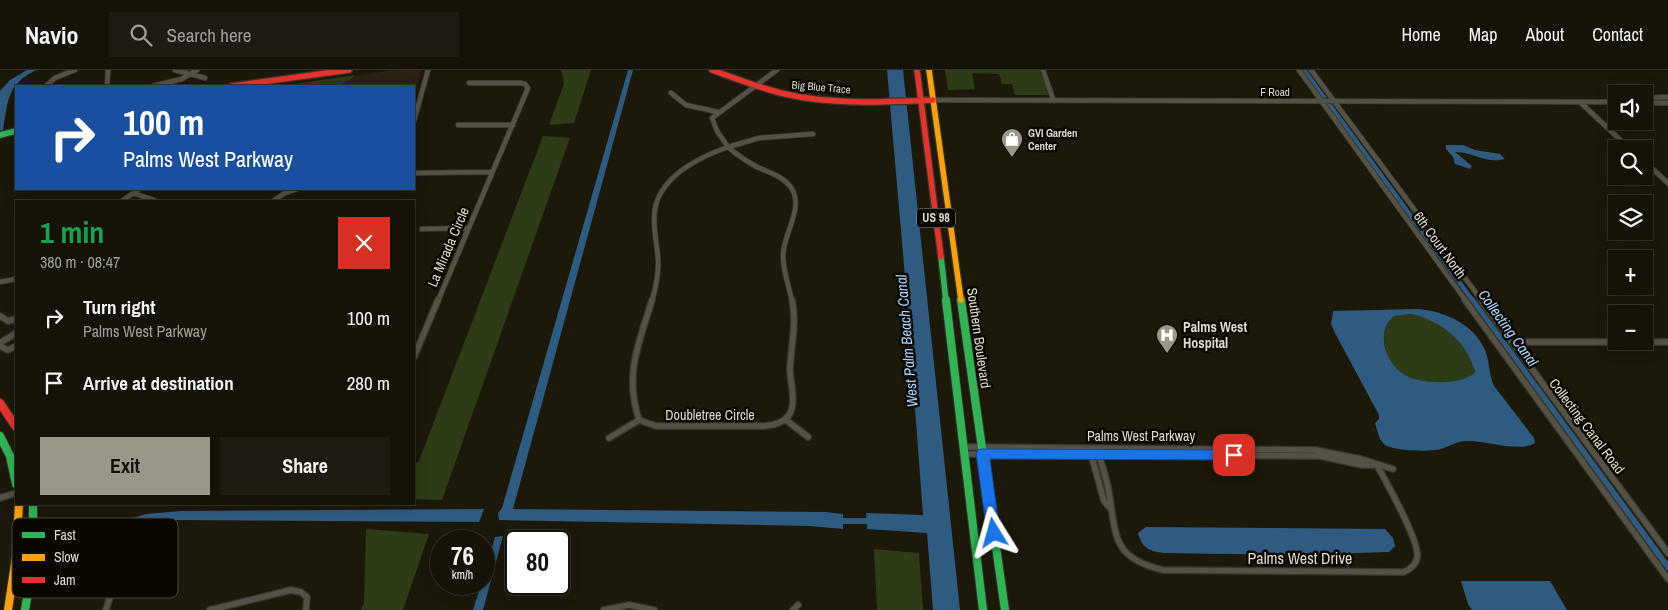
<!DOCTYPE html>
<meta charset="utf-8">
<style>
:root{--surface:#151308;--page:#1e1c12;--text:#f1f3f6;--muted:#9d9e9c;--line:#343229;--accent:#9b9788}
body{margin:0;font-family:"Archivo Narrow",sans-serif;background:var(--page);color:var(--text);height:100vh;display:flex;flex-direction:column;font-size:19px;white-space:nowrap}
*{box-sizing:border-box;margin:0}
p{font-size:16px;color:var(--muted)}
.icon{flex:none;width:28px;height:28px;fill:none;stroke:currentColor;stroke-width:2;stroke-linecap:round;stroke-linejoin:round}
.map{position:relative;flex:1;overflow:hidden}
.panel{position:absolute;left:15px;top:130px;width:400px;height:305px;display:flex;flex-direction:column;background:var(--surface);border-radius:0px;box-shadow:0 2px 12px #0003,0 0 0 1px var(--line)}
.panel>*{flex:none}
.guide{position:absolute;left:15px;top:15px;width:400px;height:105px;border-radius:0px;box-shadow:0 2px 12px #0003,0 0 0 1px var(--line);background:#1a4fa0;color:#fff;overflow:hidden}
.tools{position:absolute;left:1608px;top:15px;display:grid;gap:10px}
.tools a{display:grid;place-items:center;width:45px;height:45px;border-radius:0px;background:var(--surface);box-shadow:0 2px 12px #0003,0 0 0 1px var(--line);font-size:25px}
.speed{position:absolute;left:430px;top:460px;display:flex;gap:10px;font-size:25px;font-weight:700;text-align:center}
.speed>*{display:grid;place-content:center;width:65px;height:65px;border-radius:50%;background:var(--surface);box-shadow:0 2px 12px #0003,0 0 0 1px var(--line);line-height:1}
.speed small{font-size:12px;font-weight:400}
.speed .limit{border:2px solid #111;border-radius:8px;background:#fff;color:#111}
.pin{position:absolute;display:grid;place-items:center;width:42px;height:42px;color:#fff;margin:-21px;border-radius:10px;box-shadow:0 2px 8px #0006}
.me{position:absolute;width:55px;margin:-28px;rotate:352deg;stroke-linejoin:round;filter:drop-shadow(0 0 4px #0008)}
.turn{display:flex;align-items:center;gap:18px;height:105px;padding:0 25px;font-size:22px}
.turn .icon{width:65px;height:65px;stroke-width:2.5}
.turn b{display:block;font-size:35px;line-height:42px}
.round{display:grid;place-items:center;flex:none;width:52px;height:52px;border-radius:0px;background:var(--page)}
.overview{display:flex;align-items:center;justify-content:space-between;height:85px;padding:0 25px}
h1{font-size:30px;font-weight:700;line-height:38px;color:#1e9e55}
.primary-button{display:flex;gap:10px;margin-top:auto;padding:10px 25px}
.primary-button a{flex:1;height:58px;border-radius:0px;background:var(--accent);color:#111;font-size:20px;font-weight:700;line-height:58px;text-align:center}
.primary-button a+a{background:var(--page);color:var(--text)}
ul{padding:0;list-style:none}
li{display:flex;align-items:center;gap:15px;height:65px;padding:0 25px}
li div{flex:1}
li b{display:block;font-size:19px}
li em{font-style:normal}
header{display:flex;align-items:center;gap:30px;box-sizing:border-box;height:70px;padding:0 25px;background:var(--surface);border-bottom:1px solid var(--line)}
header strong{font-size:24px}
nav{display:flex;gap:28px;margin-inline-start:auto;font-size:18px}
.search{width:350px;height:45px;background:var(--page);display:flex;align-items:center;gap:12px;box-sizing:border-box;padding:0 18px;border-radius:0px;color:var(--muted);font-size:19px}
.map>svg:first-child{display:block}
.education{fill:#2d2015}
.green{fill:#2d3c16}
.water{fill:#305b81;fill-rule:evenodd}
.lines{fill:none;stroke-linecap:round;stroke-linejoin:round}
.canal-far1{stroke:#305b81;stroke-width:4.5}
.canal{stroke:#305b81;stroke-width:6}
.street-far1-casing{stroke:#37342a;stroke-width:6}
.street-casing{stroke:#37342a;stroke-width:8}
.fast-far1-casing{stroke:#37342a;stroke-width:8}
.fast-casing{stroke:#37342a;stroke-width:10}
.slow-far1-casing{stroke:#37342a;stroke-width:8}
.slow-casing{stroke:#37342a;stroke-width:10}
.jam-far1-casing{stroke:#37342a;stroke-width:8}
.jam-casing{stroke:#37342a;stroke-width:10}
.street-far1{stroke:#545147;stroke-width:4.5}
.street{stroke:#545147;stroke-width:5.5}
.fast-far1{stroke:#30b455;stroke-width:5.5}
.fast{stroke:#30b455;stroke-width:8}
.slow-far1{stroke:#ff9f0a;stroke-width:5.5}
.slow{stroke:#ff9f0a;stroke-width:8}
.jam-far1{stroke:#e5322d;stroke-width:5.5}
.jam{stroke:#e5322d;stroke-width:8}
.route{fill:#1a73e8;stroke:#114b97}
.labels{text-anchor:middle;stroke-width:5;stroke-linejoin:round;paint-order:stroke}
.far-street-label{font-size:11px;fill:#dfdbcc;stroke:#0a0701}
.far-poi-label{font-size:11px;font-weight:bold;fill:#dfdbcc;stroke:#0a0701;text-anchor:start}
.shield{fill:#0a0701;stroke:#9f9b8f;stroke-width:1}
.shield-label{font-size:12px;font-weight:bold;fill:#dfdbcc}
.street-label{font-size:14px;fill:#dfdbcc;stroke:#0a0701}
.poi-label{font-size:14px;font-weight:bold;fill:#dfdbcc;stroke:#0a0701;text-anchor:start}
.water-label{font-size:15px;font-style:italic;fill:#aad2fa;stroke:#0a0701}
.near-street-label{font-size:16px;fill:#dfdbcc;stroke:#0a0701}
.key{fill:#0a0701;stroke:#4a473e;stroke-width:1}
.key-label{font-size:14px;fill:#dfdbcc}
</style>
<header>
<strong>Navio</strong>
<div class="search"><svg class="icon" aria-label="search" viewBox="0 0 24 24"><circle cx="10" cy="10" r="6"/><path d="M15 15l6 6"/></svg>Search here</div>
<nav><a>Home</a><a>Map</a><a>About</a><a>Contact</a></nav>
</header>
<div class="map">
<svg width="1668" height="540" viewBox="0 0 1668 540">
<rect width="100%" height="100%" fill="#1c190b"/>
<path class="education" d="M396,0H422L414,25V16H280Z"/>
<path class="green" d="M561,0H591L574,53L549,55L564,14Z
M945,0H1041L1050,25H1015L1012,14H1002L999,4L972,3L975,19L948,20Z
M355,5C340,23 302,16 280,16Z
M543,66L570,68L442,430L414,429V394L419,391Z
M1412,244C1442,251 1467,271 1475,302C1464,316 1419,314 1404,305C1385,293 1376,262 1394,246Z
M366,459L429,464L403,540H361L364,533Z
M874,479L919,483L923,540H877Z"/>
<path class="water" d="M27,0H36C7,14 8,31 3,60L0,61V21L10,10Z
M628,0H633L513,439L825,442L843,444V459L810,456L499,450L498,443L502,438Z
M887,0H903L960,540H933L927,463L867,459L866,443L923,445L906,218Z
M1446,75H1463L1475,80L1500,84L1505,89C1484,94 1478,83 1455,82L1472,96L1470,99L1455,94L1453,87L1446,79Z
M1416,239C1441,240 1473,253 1484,278C1490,290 1488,303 1494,316L1534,368L1535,373C1521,383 1484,370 1467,371C1457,371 1450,376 1441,379C1430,382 1397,381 1387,376C1378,371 1378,361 1375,353L1379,349V345L1335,263L1331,254L1333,241ZM1412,244C1441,251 1467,271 1475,302C1464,316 1419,314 1405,305C1385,293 1375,262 1394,246Z
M484,439L479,452L178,450L146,452L53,486L50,484L51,476L55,473L146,444L180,441Z
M1146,457L1385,459L1393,468L1395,476L1389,482L1293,485L1164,483C1149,481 1142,478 1138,463Z
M503,466L483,540H473L481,514H484V505L495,467Z
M1461,511H1550L1567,540H1472L1468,534Z"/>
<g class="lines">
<path class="canal-far1" d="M1304,0L1325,29
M1651,30L1668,31
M1329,34L1473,231"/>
<path class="canal" d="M1472,230L1668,497
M836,451H875"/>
<g class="street-far1-casing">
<path id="street-far1" d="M175,0L205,8
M1043,0L1053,29
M1299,0L1466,231
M1311,0L1482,231
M46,16L55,8L75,0
M107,16L108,0
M153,16L182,9L197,0
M671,23L686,35L718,42
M933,30L1616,32
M1580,32L1630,79
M1644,33H1668
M1650,33L1645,28L1668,27
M414,51L428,0
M458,55H513
M728,77C737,85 746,91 757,97C768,102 782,106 790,116C806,137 783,163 783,186C783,201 789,216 792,231
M728,77L717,61L712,48L777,0
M728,77L759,68L813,64
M1644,91L1668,113
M414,103L492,102
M133,123L154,130
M122,131L139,119
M273,131L285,123L297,119
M422,159L468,158
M0,212L16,209
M438,231L528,18L525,14L520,13H469
M652,231C656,217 659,204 658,189C657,173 652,155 655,139C661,106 700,87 728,77"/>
</g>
<g class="street-casing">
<path id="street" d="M652,230C639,274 624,303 639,350L656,356H765C774,355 784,353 789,345C797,333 790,313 790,299C791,275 797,253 792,230
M1465,230L1668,509
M1481,230L1668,483
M0,246L8,251L16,249
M1512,272H1668
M0,273L16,263
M0,276L8,280L16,276
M414,287L438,230
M786,350L808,367
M609,368L639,350
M963,377L1315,380L1361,389L1393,399
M964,384L1320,386L1362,395H1374
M1091,384L1104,431L1109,437
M1099,384C1102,397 1107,409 1109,422C1116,466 1112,488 1163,500L1404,502C1410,499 1416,495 1417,488C1421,473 1386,412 1377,395
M0,428L16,423
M106,540L111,523
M210,540L291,520L301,522L307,527L306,540
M604,540L629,535L654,540
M793,540L798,535"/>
</g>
<g class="fast-far1-casing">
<path id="fast-far1" d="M0,65L16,61
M941,187L946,231"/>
</g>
<g class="fast-casing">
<path id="fast" d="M946,230L983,540
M961,230L1005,540
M0,366L10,386L16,414
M25,540L33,494V434"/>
</g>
<g class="slow-far1-casing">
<path id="slow-far1" d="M929,0L961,230"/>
</g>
<g class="slow-casing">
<path id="slow" d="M8,540L16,487L19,434"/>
</g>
<g class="jam-far1-casing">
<path id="jam-far1" d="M712,0C736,9 760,18 785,24C833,35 883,32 933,30
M917,0L941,187
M232,16L349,0"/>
</g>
<g class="jam-casing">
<path id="jam" d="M0,333L16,357"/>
</g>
<use href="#street-far1" class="street-far1"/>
<use href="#street" class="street"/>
<use href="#fast-far1" class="fast-far1"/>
<use href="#fast" class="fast"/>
<use href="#slow-far1" class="slow-far1"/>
<use href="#slow" class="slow"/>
<use href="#jam-far1" class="jam-far1"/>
<use href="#jam" class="jam"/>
</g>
<path class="route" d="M982,379L1234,380L1238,381L1240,385L1238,388L1234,390L990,389L1000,463L998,467L994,469L989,467L987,463L976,384L978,380Z"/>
<defs>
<g id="shop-pin" transform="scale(1.125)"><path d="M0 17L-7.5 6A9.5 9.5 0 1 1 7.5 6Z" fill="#9b9788" stroke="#0a0701"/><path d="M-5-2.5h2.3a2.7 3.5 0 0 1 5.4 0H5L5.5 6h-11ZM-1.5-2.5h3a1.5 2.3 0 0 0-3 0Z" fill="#fff"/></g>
<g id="hospital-pin" transform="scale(1.125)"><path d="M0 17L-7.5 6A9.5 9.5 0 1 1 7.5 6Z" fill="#9b9788" stroke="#0a0701"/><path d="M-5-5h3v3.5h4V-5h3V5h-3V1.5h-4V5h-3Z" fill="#fff"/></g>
</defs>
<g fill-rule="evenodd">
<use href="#shop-pin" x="1012" y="69"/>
<use href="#hospital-pin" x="1167" y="265"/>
</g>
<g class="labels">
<g class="far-street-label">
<text transform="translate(821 17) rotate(5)" y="4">Big Blue Trace</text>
<text x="1275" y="26">F Road</text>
</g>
<g class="far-poi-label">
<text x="1028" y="67">GVI Garden<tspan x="1028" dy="13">Center</tspan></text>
</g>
<rect class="shield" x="917" y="138.5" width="38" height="19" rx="4"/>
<g class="shield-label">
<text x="936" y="152">US 98</text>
</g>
<g class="street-label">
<text transform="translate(1440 175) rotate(54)" y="5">6th Court North</text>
<text transform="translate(448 177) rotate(-67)" y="5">La Mirada Circle</text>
<text transform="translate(979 268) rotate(82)" y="5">Southern Boulevard</text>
<text x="710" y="350">Doubletree Circle</text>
<text transform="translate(1587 356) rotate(53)" y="5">Collecting Canal Road</text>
<text x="1141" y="371">Palms West Parkway</text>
</g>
<g class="poi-label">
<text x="1183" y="262">Palms West<tspan x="1183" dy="16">Hospital</tspan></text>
</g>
<g class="water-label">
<text transform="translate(1508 258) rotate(54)" y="5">Collecting Canal</text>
<text transform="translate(907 271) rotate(-95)" y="5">West Palm Beach Canal</text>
</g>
<g class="near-street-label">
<text x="1300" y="494">Palms West Drive</text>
</g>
</g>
<rect x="12" y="448" width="166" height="80" rx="8" class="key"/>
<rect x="22" y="462" width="23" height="6" fill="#30b455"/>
<rect x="22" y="484" width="23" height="7" fill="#ff9f0a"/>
<rect x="22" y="507" width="23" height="6" fill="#e5322d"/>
<g class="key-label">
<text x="54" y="470">Fast</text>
<text x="54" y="492">Slow</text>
<text x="54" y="515">Jam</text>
</g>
</svg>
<div class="tools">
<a><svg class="icon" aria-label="sound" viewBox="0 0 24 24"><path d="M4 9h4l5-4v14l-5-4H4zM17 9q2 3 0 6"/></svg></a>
<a><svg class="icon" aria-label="search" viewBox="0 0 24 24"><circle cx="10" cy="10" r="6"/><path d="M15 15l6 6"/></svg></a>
<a><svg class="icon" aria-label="layers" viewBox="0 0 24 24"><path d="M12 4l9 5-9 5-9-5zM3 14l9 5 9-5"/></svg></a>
<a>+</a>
<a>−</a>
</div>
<div class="speed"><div>76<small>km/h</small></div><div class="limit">80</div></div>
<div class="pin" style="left:1234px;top:385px;background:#d93025"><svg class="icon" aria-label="arrive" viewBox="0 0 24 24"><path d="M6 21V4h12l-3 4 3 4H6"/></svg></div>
<svg class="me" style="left:994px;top:463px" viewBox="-20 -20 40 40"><path d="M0-17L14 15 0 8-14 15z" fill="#1a73e8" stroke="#fff" stroke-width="4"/></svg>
<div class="guide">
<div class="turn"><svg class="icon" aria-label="right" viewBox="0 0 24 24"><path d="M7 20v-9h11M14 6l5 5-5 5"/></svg><div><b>100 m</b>Palms West Parkway</div></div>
</div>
<section class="panel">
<div class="overview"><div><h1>1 min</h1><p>380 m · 08:47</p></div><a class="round" style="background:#d93025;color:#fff"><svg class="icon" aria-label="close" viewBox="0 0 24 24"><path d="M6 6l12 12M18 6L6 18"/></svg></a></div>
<ul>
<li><svg class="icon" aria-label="right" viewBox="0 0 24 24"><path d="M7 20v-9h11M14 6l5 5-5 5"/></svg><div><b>Turn right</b><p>Palms West Parkway</p></div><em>100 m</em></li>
<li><svg class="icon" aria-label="arrive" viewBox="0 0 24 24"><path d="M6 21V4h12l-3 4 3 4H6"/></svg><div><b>Arrive at destination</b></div><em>280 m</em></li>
</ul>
<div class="primary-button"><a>Exit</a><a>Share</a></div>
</section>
</div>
